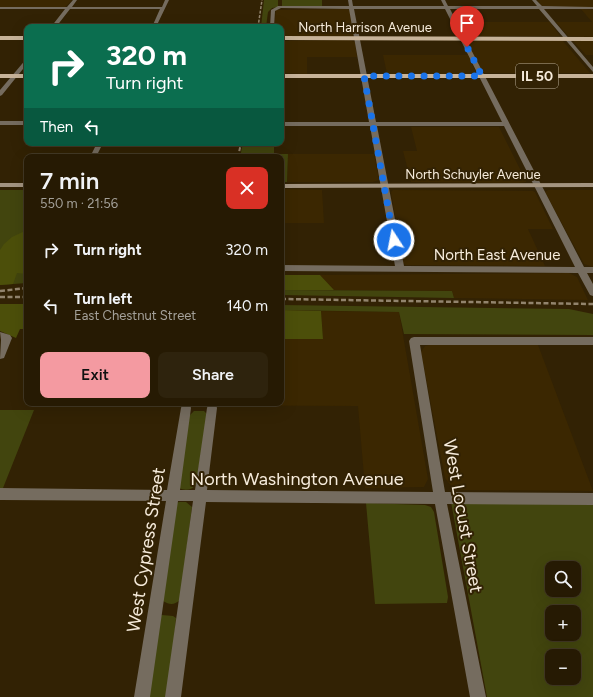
<!DOCTYPE html>
<meta charset="utf-8">
<style>
:root{--surface:#261a03;--page:#2e230d;--text:#f1f3f6;--muted:#a4a19a;--line:#423825;--accent:#f49aa1}
body{margin:0;font-family:Figtree,sans-serif;background:var(--page);color:var(--text);height:100vh;display:flex;flex-direction:column;font-size:15px;white-space:nowrap}
*{box-sizing:border-box;margin:0}
p{font-size:13px;color:var(--muted)}
.icon{flex:none;width:22px;height:22px;fill:none;stroke:currentColor;stroke-width:2;stroke-linecap:round;stroke-linejoin:round}
.map{position:relative;flex:1;overflow:hidden}
.panel{position:absolute;left:24px;top:154px;width:260px;height:252px;display:flex;flex-direction:column;background:var(--surface);border-radius:8px;box-shadow:0 4px 16px #0002,0 0 0 1px var(--line)}
.panel>*{flex:none}
.top-card{position:absolute;left:24px;top:24px;width:260px;height:122px;border-radius:8px;box-shadow:0 4px 16px #0002,0 0 0 1px var(--line);background:#0b6e4f;color:#fff;overflow:hidden}
.fabs{position:absolute;left:545px;top:561px;display:grid;gap:8px}
.fabs a{display:grid;place-items:center;width:36px;height:36px;border-radius:8px;background:var(--surface);box-shadow:0 4px 16px #0002,0 0 0 1px var(--line);font-size:20px}
.pin{position:absolute;display:grid;place-items:center;width:34px;height:34px;color:#fff;margin:-41px -17px;border-radius:50% 50% 50% 0;rotate:-45deg;box-shadow:0 0 4px #0007}
.pin .icon{rotate:45deg}
.me{position:absolute;width:44px;margin:-22px;rotate:349deg;stroke-linejoin:round;filter:drop-shadow(0 0 3px #0008)}
.turn{display:flex;align-items:center;gap:14px;height:84px;padding:0 16px;font-size:18px}
.turn .icon{width:52px;height:52px;stroke-width:2.5}
.turn b{display:block;font-size:28px;line-height:34px}
.then{display:flex;align-items:center;height:38px;padding:0 16px;background:#0003;gap:8px;font-size:15px}
.round{display:grid;place-items:center;flex:none;width:42px;height:42px;border-radius:8px;background:var(--page)}
.head{display:flex;align-items:center;justify-content:space-between;height:68px;padding:0 16px}
h1{font-size:24px;font-weight:600;line-height:30px}
.button{display:flex;gap:8px;margin-top:auto;padding:8px 16px}
.button a{flex:1;height:46px;border-radius:8px;background:var(--accent);color:#111;font-size:16px;font-weight:600;line-height:46px;text-align:center}
.button a+a{background:var(--page);color:var(--text)}
ul{padding:0;list-style:none}
li{display:flex;align-items:center;gap:12px;height:56px;padding:0 16px}
li div{flex:1}
li b{display:block;font-size:15px}
li em{font-style:normal}
.map>svg:first-child{display:block}
.built{fill:#3b2701}
.green{fill:#42450e;fill-rule:evenodd}
.forest{fill:#4c4f0a}
.lines{fill:none;stroke-linecap:round;stroke-linejoin:round}
.street{fill:#756c5f;fill-rule:evenodd}
.secondary{fill:#a39480;fill-rule:evenodd}
.primary{fill:#c7b399;fill-rule:evenodd}
.rail-far2{stroke:#92846d;stroke-width:1.5;stroke-dasharray:3 1.5;stroke-linecap:butt}
.rail-far1{stroke:#92846d;stroke-width:2;stroke-dasharray:4 2;stroke-linecap:butt}
.rail{stroke:#92846d;stroke-width:2.5;stroke-dasharray:5 2.5;stroke-linecap:butt}
.route{stroke:#1a73e8;stroke-width:7;stroke-dasharray:0 12.6}
.labels{text-anchor:middle;stroke-width:4;stroke-linejoin:round;paint-order:stroke}
.far-street-label{font-size:13px;fill:#f6ebdb;stroke:#322204}
.shield{fill:#322204;stroke:#bbaf9a;stroke-width:1}
.shield-label{font-size:14px;font-weight:bold;fill:#f6ebdb}
.street-label{font-size:15px;fill:#f6ebdb;stroke:#322204}
.near-street-label{font-size:18px;fill:#f6ebdb;stroke:#322204}
</style>
<div class="map">
<svg width="593" height="697" viewBox="0 0 593 697">
<rect width="100%" height="100%" fill="#322204"/>
<path class="built" d="M0,0H72L65,7H0Z
M537,0H593V7H543Z
M347,9L350,10L354,35L352,36H281V27H274L276,10Z
M581,9L593,10V37L568,36L556,22H592Z
M457,22H550L560,36H467L463,34Z
M349,40L355,42L357,57H307V74L281,73V41Z
M467,41H563L590,73H485L482,71Z
M574,41H593V55H586L574,42Z
M383,55H468L476,72L471,74H387Z
M411,127H499L526,181V182L519,183L411,182L403,151H417Z
M288,154H374L379,180L373,182H287Z
M281,189L322,190L324,223H281Z
M393,190L533,191L535,192L553,229H528L545,266L406,265L403,263L391,192Z
M548,190H593V267L584,264L545,192Z
M569,273L577,277L588,300L454,298L452,291L334,290L320,275Z
M321,311L399,312L428,479L424,487L365,488L358,406L139,405L140,403H281V339H323Z
M434,344L538,345L593,491L459,490L452,487L445,478L421,352L425,346Z"/>
<path class="green" d="M264,0H278V7L272,8L268,12L266,27H261Z
M282,0H322V6H282Z
M243,143H274V154H288L287,182H281V157H240Z
M0,190H27V283L0,285Z
M281,290L452,291L454,298L281,295Z
M281,305L569,309L593,314V335L404,334L399,312L281,310Z
M28,403H140L139,405H28Z
M0,410H34L3,488H0Z
M194,411H204L207,414L196,485C192,490 185,491 179,488L189,416Z
M179,502H186L192,507L180,600C174,605 170,605 163,601L176,503Z
M451,502L593,504V697H487ZM552,568H574V590H552ZM552,612H574V634H552ZM552,656H574V678H552Z
M366,503L425,505L431,507L434,512L448,597L447,603L375,604Z
M162,615L173,616L176,618L169,697H145L159,617Z"/>
<path class="forest" d="M27,230V274L17,273L13,284L0,285V250L4,244L12,237Z
M281,275H320L334,290H281Z
M0,304H27V329H20L16,338L0,331Z
M281,310L321,311L323,339H281Z"/>
<g class="lines">
<path class="street" d="M73,0H77L72,7H162L165,0H169L156,27H152L160,9H70L56,27H51L65,9H0V7H67Z
M348,0H352L353,6H444L441,0H445L448,6H537L532,0H536L542,6L593,7V9H544L593,67V72L539,9H450L584,267H593V273H587L593,284V296L590,295L578,273L281,271V265L395,266L370,126H281V122H369L349,9L281,8L275,11L274,27H270L271,10L278,6H349ZM354,9H445L502,122H376ZM377,126H504L575,267L404,266Z
M27,58V64L2,95L0,96V90Z
M0,121H27V125H0Z
M97,143H103L96,157H90Z
M0,332L10,335L12,338L4,358L0,359L1,340Z
M414,337H593V345H420L445,492L593,493V505L447,504L486,697H470L435,504L206,502L181,697H165L193,501H178L150,697H134L166,501L0,500V488L167,490L181,408L182,405L186,403L190,405L191,408L180,490H195L207,408L208,405L212,403L216,405L217,408L207,490L433,492L409,341L411,338Z"/>
<path class="secondary" d="M0,183H27V187H0Z
M593,183V187L281,188V184Z"/>
<path class="primary" d="M0,36H27V40H0Z
M281,36L593,37V41L281,40Z
M0,74H27V78H0Z
M281,74H593V78H281Z"/>
<path class="rail-far2" d="M258,27L262,0"/>
<path class="rail-far1" d="M238,157L241,143"/>
<path class="rail" d="M0,291L27,288
M0,297H27
M281,299L593,304"/>
</g>
<g class="lines">
<path class="route" d="M394,240L364,76H482L467,47"/>
</g>
<g class="labels">
<g class="far-street-label">
<text x="365" y="32">North Harrison Avenue</text>
<text x="473" y="179">North Schuyler Avenue</text>
</g>
<rect class="shield" x="516" y="64" width="42" height="24" rx="3"/>
<g class="shield-label">
<text x="537" y="81">IL 50</text>
</g>
<g class="street-label">
<text x="497" y="260">North East Avenue</text>
</g>
<g class="near-street-label">
<text x="297" y="485">North Washington Avenue</text>
<text transform="translate(463 516) rotate(80)" y="6">West Locust Street</text>
<text transform="translate(146 550) rotate(-81)" y="6">West Cypress Street</text>
</g>
</g>
</svg>
<div class="fabs">
<a><svg class="icon" aria-label="search" viewBox="0 0 24 24"><circle cx="10" cy="10" r="6"/><path d="M15 15l6 6"/></svg></a>
<a>+</a>
<a>−</a>
</div>
<div class="pin" style="left:467px;top:47px;background:#d93025"><svg class="icon" aria-label="arrive" viewBox="0 0 24 24"><path d="M6 21V4h12l-3 4 3 4H6"/></svg></div>
<svg class="me" style="left:394px;top:240px" viewBox="-20 -20 40 40"><circle r="17" fill="#1a73e8" stroke="#fff" stroke-width="3"/><path d="M0-11L8 9 0 5-8 9z" fill="#fff"/></svg>
<div class="top-card">
<div class="turn"><svg class="icon" aria-label="right" viewBox="0 0 24 24"><path d="M7 20v-9h11M14 6l5 5-5 5"/></svg><div><b>320 m</b>Turn right</div></div>
<div class="then">Then<svg class="icon" aria-label="left" viewBox="0 0 24 24"><path d="M17 20v-9H6M10 6l-5 5 5 5"/></svg></div>
</div>
<section class="panel">
<div class="head"><div><h1>7 min</h1><p>550 m · 21:56</p></div><a class="round" style="background:#d93025;color:#fff"><svg class="icon" aria-label="close" viewBox="0 0 24 24"><path d="M6 6l12 12M18 6L6 18"/></svg></a></div>
<ul>
<li><svg class="icon" aria-label="right" viewBox="0 0 24 24"><path d="M7 20v-9h11M14 6l5 5-5 5"/></svg><div><b>Turn right</b></div><em>320 m</em></li>
<li><svg class="icon" aria-label="left" viewBox="0 0 24 24"><path d="M17 20v-9H6M10 6l-5 5 5 5"/></svg><div><b>Turn left</b><p>East Chestnut Street</p></div><em>140 m</em></li>
</ul>
<div class="button"><a>Exit</a><a>Share</a></div>
</section>
</div>
